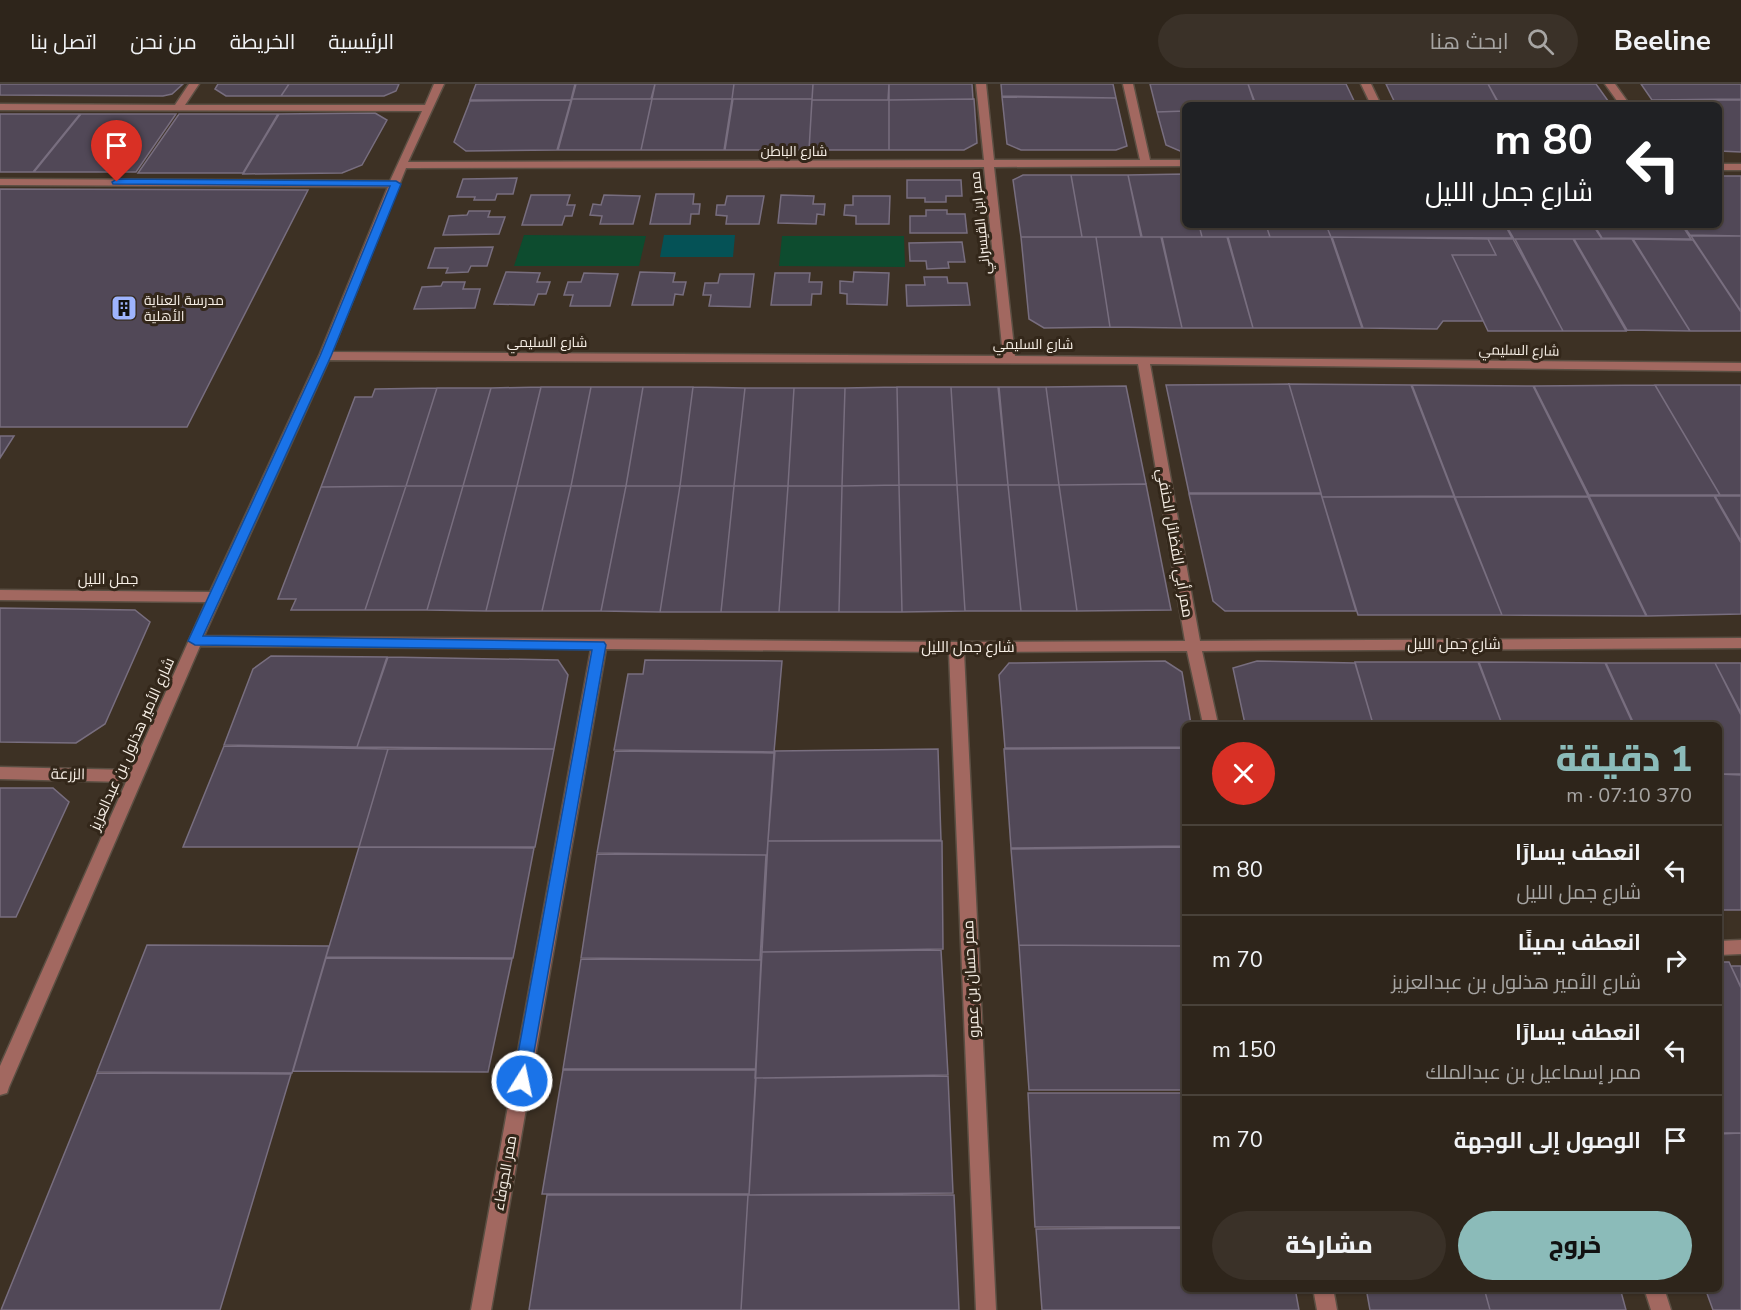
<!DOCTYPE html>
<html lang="ar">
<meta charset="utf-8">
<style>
:root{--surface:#2e251b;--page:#3a3128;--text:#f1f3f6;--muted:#a7a5a3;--line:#49423a;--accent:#8bbbb9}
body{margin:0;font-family:"Nunito Sans",Cairo,sans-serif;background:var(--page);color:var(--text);direction:rtl;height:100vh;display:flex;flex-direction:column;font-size:22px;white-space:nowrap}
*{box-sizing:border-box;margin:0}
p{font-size:20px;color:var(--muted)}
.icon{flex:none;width:33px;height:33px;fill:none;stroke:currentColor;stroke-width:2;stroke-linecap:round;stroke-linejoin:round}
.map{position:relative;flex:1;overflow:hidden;direction:ltr}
.sheet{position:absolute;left:1182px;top:638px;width:540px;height:570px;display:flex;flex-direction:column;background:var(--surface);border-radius:9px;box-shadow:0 2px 4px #0004,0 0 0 2px var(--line);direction:rtl}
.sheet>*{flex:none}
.banner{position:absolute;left:1182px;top:18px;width:540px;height:126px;border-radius:9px;box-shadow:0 2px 4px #0004,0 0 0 2px var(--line);direction:rtl;background:#202124;color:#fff;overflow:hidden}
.pin{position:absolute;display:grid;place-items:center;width:51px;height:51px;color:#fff;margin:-62px -26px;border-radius:50% 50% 50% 0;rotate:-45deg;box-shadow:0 0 6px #0007}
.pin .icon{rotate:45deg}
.me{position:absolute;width:66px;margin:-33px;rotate:10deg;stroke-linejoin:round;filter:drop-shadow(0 0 4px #0008)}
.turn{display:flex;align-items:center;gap:21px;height:126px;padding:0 30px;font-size:27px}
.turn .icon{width:78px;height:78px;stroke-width:2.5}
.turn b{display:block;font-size:42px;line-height:51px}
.round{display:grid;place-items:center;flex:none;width:63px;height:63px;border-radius:32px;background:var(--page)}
.head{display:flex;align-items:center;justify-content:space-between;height:102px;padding:0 30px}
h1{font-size:36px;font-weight:800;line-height:45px;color:var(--accent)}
.cta{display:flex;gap:12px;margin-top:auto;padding:12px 30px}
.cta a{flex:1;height:69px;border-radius:36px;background:var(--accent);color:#111;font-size:24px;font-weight:800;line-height:69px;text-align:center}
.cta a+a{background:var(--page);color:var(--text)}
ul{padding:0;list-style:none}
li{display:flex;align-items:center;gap:18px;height:90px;padding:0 30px;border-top:2px solid var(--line)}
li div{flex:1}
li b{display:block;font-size:22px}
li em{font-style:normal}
header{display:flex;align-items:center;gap:36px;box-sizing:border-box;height:84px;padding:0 30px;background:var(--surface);border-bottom:2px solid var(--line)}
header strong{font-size:28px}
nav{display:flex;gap:33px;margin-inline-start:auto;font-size:21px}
.search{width:420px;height:54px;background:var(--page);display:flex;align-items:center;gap:15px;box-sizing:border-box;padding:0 21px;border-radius:33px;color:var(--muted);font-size:22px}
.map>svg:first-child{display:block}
.green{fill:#0d4c2f}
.water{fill:#055256}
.building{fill:#514857;stroke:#786e7f;stroke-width:1.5}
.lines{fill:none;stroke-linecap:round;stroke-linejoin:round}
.minor-casing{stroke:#5b4f43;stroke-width:3}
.minor{fill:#a26860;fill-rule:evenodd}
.route{fill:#1a73e8;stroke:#114b97;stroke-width:1.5}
.labels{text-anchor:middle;stroke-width:6;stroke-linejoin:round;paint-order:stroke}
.far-street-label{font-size:14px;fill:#f7efe6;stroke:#33271a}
.far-poi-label{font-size:14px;fill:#f7efe6;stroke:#33271a;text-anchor:start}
.street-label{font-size:15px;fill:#f7efe6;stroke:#33271a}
</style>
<header>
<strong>Beeline</strong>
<div class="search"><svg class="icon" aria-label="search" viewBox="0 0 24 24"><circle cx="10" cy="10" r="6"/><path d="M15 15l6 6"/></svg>ابحث هنا</div>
<nav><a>الرئيسية</a><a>الخريطة</a><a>من نحن</a><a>اتصل بنا</a></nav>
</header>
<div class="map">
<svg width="1741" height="1226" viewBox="0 0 1741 1226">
<rect width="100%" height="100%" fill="#3d3124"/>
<path class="green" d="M524,151L646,152L639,182H514Z
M782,152H904L905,183L779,182Z"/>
<path class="water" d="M664,151H735L733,173H660Z"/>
<path class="building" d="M0,0H183L172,10L163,12L0,11Z
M218,0H289L281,12H226L215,5Z
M289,0H399L396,7L384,12H281Z
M476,0H575L571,16H470Z
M576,0H655L651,15H572Z
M655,0H734L732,15H652Z
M734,0H813L812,15H732Z
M813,0H889L888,16H812Z
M889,0H972L973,15L889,16Z
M1001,0H1113L1116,14L1002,12Z
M1150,0H1248L1255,21H1185V27L1157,28Z
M1248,0H1346L1356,21H1256Z
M1386,0H1488L1499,21H1396Z
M1488,0H1596L1611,21H1500Z
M1641,0H1741V15L1652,16Z
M1002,13L1116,14L1127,62L1116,66H1021L1007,60Z
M572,15H652L641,66H558Z
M652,15H732L724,66H641Z
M733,15H812L809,66H725Z
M974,15L977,59L964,66H889V16Z
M571,16L557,66L466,67L454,58L470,17Z
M812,16H889V66H809Z
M1652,16H1741V68L1719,67V21H1656Z
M1185,27V67H1180L1166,61L1157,28Z
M375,29L387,36L362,81L342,89L243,90L279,30Z
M0,30H80L33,88H0Z
M81,30H176L136,88H34Z
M179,30H278L243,89H138Z
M1185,90V141H1199L1202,153H1142L1128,91Z
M1023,91H1071L1082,153H1021L1013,96Z
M1071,91H1128L1141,153H1082Z
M1719,92H1741V152L1690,151L1683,141H1719Z
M517,94L513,110H497L495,116H474L475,113H457L463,95Z
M907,96H961L962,112H946V118H925V114H907Z
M0,105L308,106L187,343H0Z
M656,110H694L693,120H700L699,130H691L690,140H650Z
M531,111H570L567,121H575L572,132H565L562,141H522Z
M604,111L640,112L633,140H600L602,132L590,131L593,120L601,121Z
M781,111L814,112L813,120H825L824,131L817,130L816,140L778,139Z
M727,112H764L759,140H726L727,132L716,131L717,121H725Z
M853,112H890L889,140H856V132L844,131L845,121H853Z
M926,126H947V130H965L967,149H910V132H926Z
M469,127H490L488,133H505L499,150L443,151L449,132L467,131Z
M1199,141H1266L1270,153H1202Z
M1266,141H1326L1331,153H1270Z
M1326,141H1505L1512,154L1331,153Z
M1506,141H1593L1602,155H1514Z
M1594,141H1682L1691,155L1602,154Z
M1691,152H1741V227Z
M1021,153H1096L1110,243L1044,244L1029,235Z
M1096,153H1161L1182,244L1110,243Z
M1162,153H1227L1253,244H1182Z
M1228,153H1331L1362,244H1253Z
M1332,153L1488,155L1496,171H1452L1483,237H1443L1437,245L1363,244Z
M1488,155H1513L1563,247H1488L1452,171H1496Z
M1515,155H1573L1626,247H1563Z
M1574,155H1632L1690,247L1627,246Z
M1633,155L1693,156L1741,228V247H1690Z
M962,158L965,178H948L949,184L927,185L926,177H910L909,159Z
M493,163L487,182H471L468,188L446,189L448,184H428L435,164Z
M506,188L540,189L537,198H550L546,210H538L534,221L494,220Z
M640,188L675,189L673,198H686L683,211L675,210L673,221H632Z
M854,188L889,189L887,221L847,220V210L840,209V197L853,198Z
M584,189L618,190L610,222H570L573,211H564L568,198H581Z
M775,189H810L809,198H822L821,210H812L811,221H771Z
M720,190H754L750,223L709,222L711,211H703L705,199H718Z
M924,193H947L948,199H967L970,221L907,222L906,201H925Z
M443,198H465L463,205H480L475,224L414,225L422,203L441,202Z
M1289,300L1411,301L1454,412L1322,413Z
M1289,300L1321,409H1189L1166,301Z
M1412,301L1533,302L1588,412L1455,413Z
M1655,301H1741V411H1720Z
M1655,301L1720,411H1589L1534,302Z
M1126,302L1146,400L1059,401L1046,303Z
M541,303H591L571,402H517Z
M541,303L517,402H463L491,304Z
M591,303H643L626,402H571Z
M643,303H693L680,402H626Z
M693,303L745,304L734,402H680Z
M897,303H951L957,401H899Z
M897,303L899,401L842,402L845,304Z
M951,303H998L1008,401H957Z
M999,303H1046L1059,401H1008Z
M437,304H491L463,402H406Z
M437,304L406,402L321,403L355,313H372L375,305Z
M745,304H794L788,402H734Z
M794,304H845L842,402H788Z
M0,352H14L0,374Z
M1146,400L1171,526L1077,527L1059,401Z
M899,401L902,528H839L842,402Z
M899,401H957L965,527L902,528Z
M957,401H1008L1021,527H965Z
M1008,401H1059L1077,527H1021Z
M406,402L365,526H291L296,515H278L321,403Z
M406,402H463L427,526H365Z
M463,402H517L486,527L427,526Z
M517,402H571L542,527H486Z
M571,402H626L601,527H542Z
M626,402H680L660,528L601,527Z
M680,402H734L721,528H660Z
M734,402H788L779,528H721Z
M788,402H842L839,528H779Z
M1189,410H1321L1356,527H1225L1213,517Z
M1589,412H1714L1741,459V530L1647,532Z
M1715,412H1741V457Z
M1322,413H1454L1502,531H1358Z
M1455,413H1588L1646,532L1502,531Z
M0,524L135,526L150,538L105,640L76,659L0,658Z
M271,572L387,573L357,663L224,661L253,585Z
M388,573L558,576L568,591L554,665L357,663Z
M645,576L782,577L774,668L614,666L628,590H643Z
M1165,577L1182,588L1191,640H1185V663L1005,664L999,591L1009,579Z
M1257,577L1355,579L1373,640H1245L1233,584Z
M1355,578H1478L1502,640H1373Z
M1479,578L1605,579L1633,640H1502Z
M1606,579H1715L1741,631V690H1719V640H1634Z
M1715,579H1741V629Z
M224,662L388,665L359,763H183Z
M1185,664V762L1011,764L1004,665Z
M388,665H554L535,763H359Z
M938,665L941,756L768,757L775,667Z
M615,667L774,669L767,771L597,769Z
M1719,690L1741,691V826H1719Z
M0,704H53L69,718L16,833H0Z
M768,757H942L943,865L762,868Z
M359,763L534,764L513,874L326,873Z
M1185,763V862L1019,861L1011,765Z
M597,770L766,771L760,876L581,874Z
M147,861L329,862L292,989L97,988Z
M1019,861L1185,862V1006H1029Z
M941,866L948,991L755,994L762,868Z
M326,874L512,875L488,988L293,987Z
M581,875L761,876L756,985H563Z
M1719,878H1729L1741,904V1049H1719Z
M1731,882H1741V903Z
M563,986H756L749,1110H542Z
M97,989L291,990L220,1226H1Z
M948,992L953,1109L749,1111L756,994Z
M1028,1009H1185V1143H1035Z
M1741,1049V1226H1713L1705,1204H1719V1050Z
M547,1111H748L741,1226H529Z
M748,1111H954L959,1226H741Z
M1185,1144V1204H1295L1299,1226H1042L1036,1145Z
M1366,1204H1484L1490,1226H1370Z
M1484,1204H1620L1626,1226H1490Z"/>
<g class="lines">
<g class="minor-casing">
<path id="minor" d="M189,0H199L185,21H425L434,0H444L408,78L984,76L976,0H986L994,76H1140L1123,0H1133L1150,76H1185V82L994,83L1015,272L1741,279V287L1150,280L1200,557L1741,554V564L1202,567L1218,640H1203L1187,567L964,568L996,1226H976L949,568L606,565L491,1226H471L591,565L200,562L9,1003L7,1009L0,1011V982L126,698L0,695V683L131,686L206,518L0,516V506L210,508L319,272L388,103L0,101V95L390,97L422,27L0,26V20L175,21ZM984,83L1003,272L332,268L406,84ZM329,276L1138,280L1185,557L956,558L204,552Z
M1361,0H1371L1381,21H1371Z
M1605,0H1615L1630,21H1620Z
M1719,80H1741V86H1719Z
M1741,856V870L1719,871V857Z
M1313,1204H1333L1337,1226H1317Z
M1644,1204H1664L1671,1226H1651Z"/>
</g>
<use href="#minor" class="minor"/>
</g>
<path class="route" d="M117,95L396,97L401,100L331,272L203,552L604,558L606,561L528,1002L522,1004L516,1002L513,997L592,566L195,561L188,557L320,272L390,102L113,100L112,98Z"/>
<defs>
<g id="building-square" transform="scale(1.35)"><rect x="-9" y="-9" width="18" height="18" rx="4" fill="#9eb4fd" stroke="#33271a"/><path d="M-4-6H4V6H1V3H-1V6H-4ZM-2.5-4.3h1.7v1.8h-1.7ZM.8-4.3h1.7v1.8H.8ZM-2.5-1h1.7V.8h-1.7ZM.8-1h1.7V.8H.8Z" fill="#111"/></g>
</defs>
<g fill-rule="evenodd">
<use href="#building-square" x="124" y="224"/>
</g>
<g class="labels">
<g class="far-street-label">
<text x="794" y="72">شارع الباطن</text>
<text transform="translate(980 139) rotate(-96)" y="5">ممر ابن القيسراني</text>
<text x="547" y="263">شارع السليمي</text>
<text x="1033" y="265">شارع السليمي</text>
<text transform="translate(1519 266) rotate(1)" y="5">شارع السليمي</text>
</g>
<g class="far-poi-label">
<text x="144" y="221">مدرسة العناية<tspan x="144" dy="16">الأهلية</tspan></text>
</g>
<g class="street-label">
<text transform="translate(1175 459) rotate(80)" y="5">ممر أبي الفضائل الحنفي</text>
<text x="108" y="500">جمل الليل</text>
<text x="1454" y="565">شارع جمل الليل</text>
<text x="968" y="568">شارع جمل الليل</text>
<text transform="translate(132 660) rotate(-66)" y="5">شارع الأمير هذلول بن عبدالعزيز</text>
<text transform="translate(68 690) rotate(1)" y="5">الزرعة</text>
<text transform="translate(971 895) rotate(-93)" y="5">ممر حسان بن عمرو</text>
<text transform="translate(505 1089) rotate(-80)" y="5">ممر الجوفاء</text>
</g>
</g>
</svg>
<div class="pin" style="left:117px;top:98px;background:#d93025"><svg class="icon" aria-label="arrive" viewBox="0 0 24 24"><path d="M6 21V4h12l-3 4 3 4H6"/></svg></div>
<svg class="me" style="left:522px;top:997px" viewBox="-20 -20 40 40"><circle r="17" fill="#1a73e8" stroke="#fff" stroke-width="3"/><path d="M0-11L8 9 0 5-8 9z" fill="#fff"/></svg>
<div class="banner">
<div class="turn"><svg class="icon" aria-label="left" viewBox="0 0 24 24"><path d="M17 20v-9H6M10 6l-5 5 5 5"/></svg><div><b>80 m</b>شارع جمل الليل</div></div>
</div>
<section class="sheet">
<div class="head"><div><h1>1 دقيقة</h1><p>370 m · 07:10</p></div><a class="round" style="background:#d93025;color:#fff"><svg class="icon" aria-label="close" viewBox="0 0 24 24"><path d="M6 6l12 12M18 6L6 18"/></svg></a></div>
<ul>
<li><svg class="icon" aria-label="left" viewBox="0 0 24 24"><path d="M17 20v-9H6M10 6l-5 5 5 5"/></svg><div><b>انعطف يسارًا</b><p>شارع جمل الليل</p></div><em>80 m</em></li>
<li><svg class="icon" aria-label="right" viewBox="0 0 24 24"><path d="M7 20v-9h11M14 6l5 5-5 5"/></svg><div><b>انعطف يمينًا</b><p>شارع الأمير هذلول بن عبدالعزيز</p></div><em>70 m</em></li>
<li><svg class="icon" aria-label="left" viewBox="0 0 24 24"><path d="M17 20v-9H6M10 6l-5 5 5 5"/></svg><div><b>انعطف يسارًا</b><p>ممر إسماعيل بن عبدالملك</p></div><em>150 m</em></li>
<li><svg class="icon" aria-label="arrive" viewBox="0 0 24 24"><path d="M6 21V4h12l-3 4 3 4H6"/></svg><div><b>الوصول إلى الوجهة</b></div><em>70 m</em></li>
</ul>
<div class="cta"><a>خروج</a><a>مشاركة</a></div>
</section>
</div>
